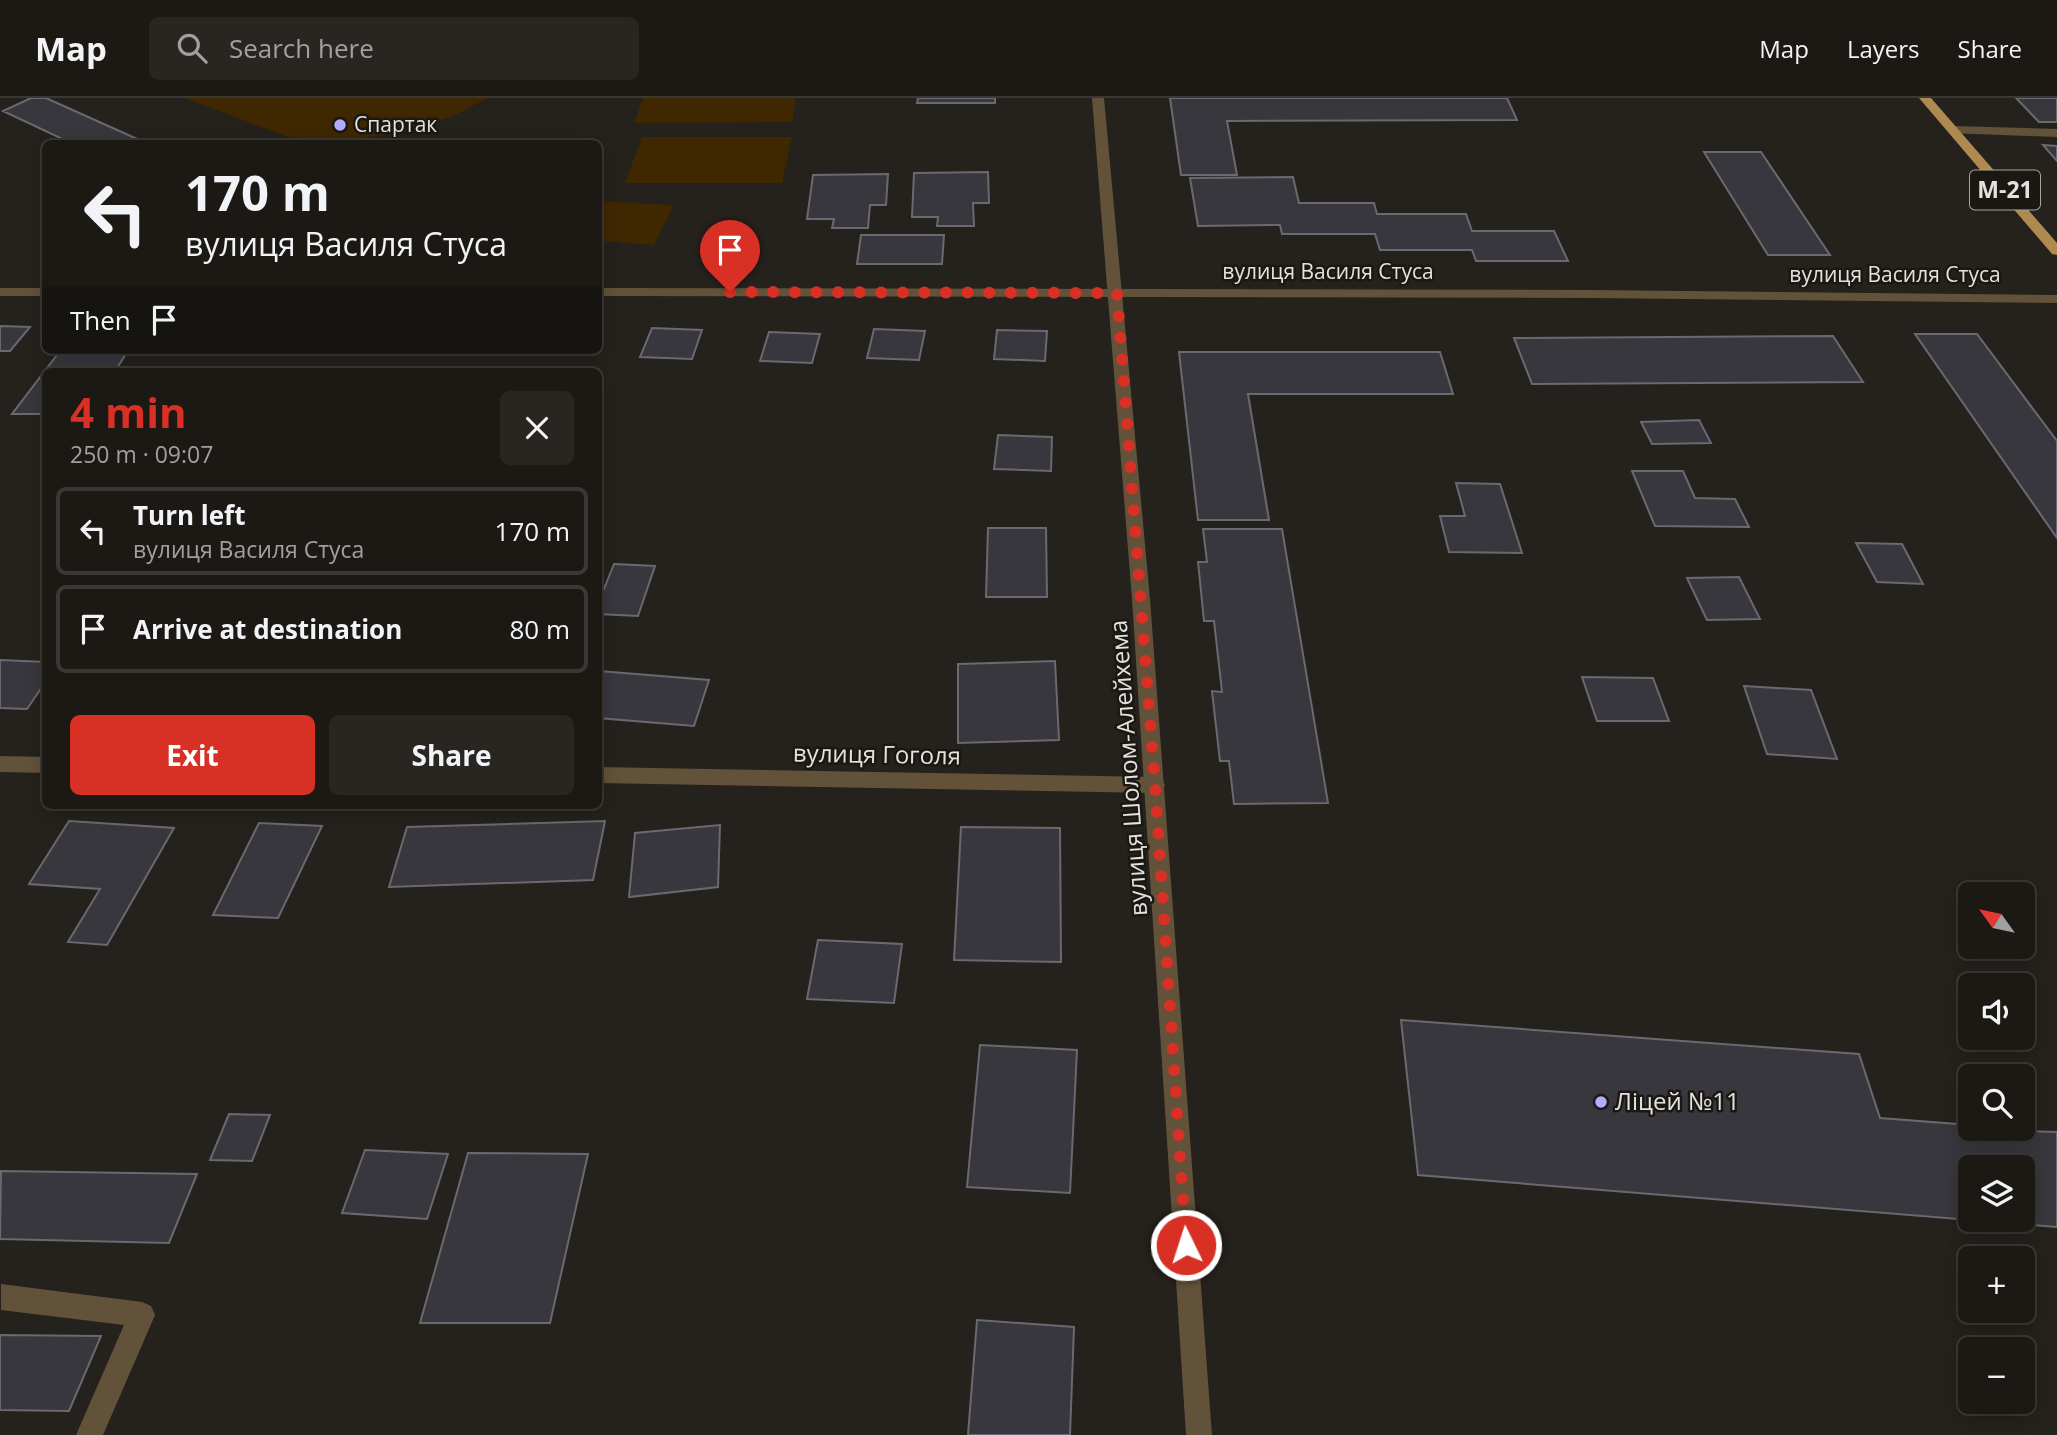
<!DOCTYPE html>
<meta charset="utf-8">
<style>
:root{--surface:#1c1915;--page:#292622;--text:#f1f3f6;--muted:#a0a0a0;--line:#3a3834;--accent:#d93025}
body{margin:0;font-family:"Open Sans",sans-serif;background:var(--page);color:var(--text);height:100vh;display:flex;flex-direction:column;font-size:26px;white-space:nowrap}
*{box-sizing:border-box;margin:0}
p{font-size:23px;color:var(--muted)}
.icon{flex:none;width:38px;height:38px;fill:none;stroke:currentColor;stroke-width:2;stroke-linecap:round;stroke-linejoin:round}
.map{position:relative;flex:1;overflow:hidden}
.drawer{position:absolute;left:42px;top:270px;width:560px;height:441px;display:flex;flex-direction:column;background:var(--surface);border-radius:10px;box-shadow:0 4px 18px #0003,0 0 0 2px var(--line)}
.drawer>*{flex:none}
.banner{position:absolute;left:42px;top:42px;width:560px;height:214px;border-radius:10px;box-shadow:0 4px 18px #0003,0 0 0 2px var(--line);background:#1c1915;color:var(--text);overflow:hidden}
.needle{width:46px;rotate:303deg}
.fabs{position:absolute;left:1958px;top:784px;display:grid;gap:14px}
.fabs a{display:grid;place-items:center;width:77px;height:77px;border-radius:10px;background:var(--surface);box-shadow:0 4px 18px #0003,0 0 0 2px var(--line);font-size:35px}
.pin{position:absolute;display:grid;place-items:center;width:60px;height:60px;color:#fff;margin:-72px -30px;border-radius:50% 50% 50% 0;rotate:-45deg;box-shadow:0 0 7px #0007}
.pin .icon{rotate:45deg}
.me{position:absolute;width:77px;margin:-38px;rotate:356deg;stroke-linejoin:round;filter:drop-shadow(0 0 5px #0008)}
.turn{display:flex;align-items:center;gap:24px;height:147px;padding:0 28px;font-size:32px}
.turn .icon{width:91px;height:91px;stroke-width:2.5}
.turn b{display:block;font-size:49px;line-height:60px}
.then{display:flex;align-items:center;height:66px;padding:0 28px;background:#0003;gap:14px;font-size:26px}
.round{display:grid;place-items:center;flex:none;width:74px;height:74px;border-radius:10px;background:var(--page)}
.summary{display:flex;align-items:center;justify-content:space-between;height:119px;padding:0 28px}
h1{font-size:42px;font-weight:700;line-height:52px;color:var(--accent)}
.cta{display:flex;gap:14px;margin-top:auto;padding:14px 28px}
.cta a{flex:1;height:80px;border-radius:10px;background:var(--accent);color:#fff;font-size:28px;font-weight:700;line-height:80px;text-align:center}
.cta a+a{background:var(--page);color:var(--text)}
ul{padding:0;list-style:none}
li{display:flex;align-items:center;gap:21px;height:88px;margin:0 14px 10px;padding:0 14px;border:4px solid var(--line);border-radius:10px}
li div{flex:1}
li b{display:block;font-size:26px}
li em{font-style:normal}
header{display:flex;align-items:center;gap:42px;box-sizing:border-box;height:98px;padding:0 35px;background:var(--surface);border-bottom:2px solid var(--line)}
header strong{font-size:33px}
nav{display:flex;gap:38px;margin-inline-start:auto;font-size:24px}
.search{width:490px;height:63px;background:var(--page);display:flex;align-items:center;gap:18px;box-sizing:border-box;padding:0 24px;border-radius:10px;color:var(--muted);font-size:26px}
.map>svg:first-child{display:block}
.green{fill:#3f2800}
.building{fill:#37373d;stroke:#696970;stroke-width:2}
.lines{fill:none;stroke-linecap:round;stroke-linejoin:round}
.service{fill:#62523a;fill-rule:evenodd}
.minor{fill:#62523a;fill-rule:evenodd}
.tertiary{fill:#62523a;fill-rule:evenodd}
.trunk{fill:#af8a50;fill-rule:evenodd}
.route{stroke:#d93025;stroke-width:12;stroke-dasharray:0 21.6}
.poi-dot{fill:#aeaefb;stroke:#1b1813;stroke-width:2.5}
.labels{text-anchor:middle;stroke-width:5;stroke-linejoin:round;paint-order:stroke}
.far-poi-label{font-size:21px;fill:#e4e2de;stroke:#1b1813;text-anchor:start}
.far-street-label{font-size:21px;fill:#e4e2de;stroke:#1b1813}
.shield{fill:#1b1813;stroke:#a8a5a1;stroke-width:2}
.shield-label{font-size:23px;font-weight:bold;fill:#e4e2de}
.street-label{font-size:24px;fill:#e4e2de;stroke:#1b1813}
.poi-label{font-size:24px;fill:#e4e2de;stroke:#1b1813;text-anchor:start}
</style>
<header>
<strong>Map</strong>
<div class="search"><svg class="icon" aria-label="search" viewBox="0 0 24 24"><circle cx="10" cy="10" r="6"/><path d="M15 15l6 6"/></svg>Search here</div>
<nav><a>Map</a><a>Layers</a><a>Share</a></nav>
</header>
<div class="map">
<svg width="2057" height="1337" viewBox="0 0 2057 1337">
<rect width="100%" height="100%" fill="#25211c"/>
<path class="green" d="M185,0H488L451,19L397,35L341,43L288,39Z
M643,0H796L792,24L634,25Z
M642,39H792L782,85H625Z
M598,103H599L674,107L654,147L599,143Z"/>
<path class="building" d="M31,0H46L144,44L73,46L3,13Z
M918,0H995V5H917Z
M1170,0H1507L1517,22L1227,23L1237,77H1181Z
M2016,0H2057V24H2039Z
M2043,47L2057,48V63Z
M1704,54H1761L1830,157H1768Z
M988,74L989,105H973L974,128H937L938,119H912L914,75Z
M888,76L886,107H870L868,130H832L834,121H807L813,77Z
M1293,79L1299,105H1374L1377,116H1466L1472,133H1554L1568,163H1476L1472,152H1380L1375,136H1282L1280,127L1198,128L1190,80Z
M861,137H944L942,166H857Z
M0,228L30,229L10,253H0Z
M652,230L702,232L692,261L640,259Z
M874,231L925,233L919,262L867,260Z
M997,232L1047,233L1045,263L994,261Z
M769,234L820,236L812,265L760,263Z
M1915,236H1977L2057,343V440Z
M1833,238L1863,284L1532,286L1514,240Z
M329,252H452L450,256H327Z
M525,252H577L576,255Z
M1179,254H1440L1453,296H1248L1269,422H1198Z
M126,256L115,273H46V316H12L57,257Z
M1699,322L1711,345L1652,346L1641,324Z
M998,337L1052,339L1051,373L994,371Z
M1632,373H1683L1695,400L1735,401L1749,429L1655,428Z
M1456,385L1500,386L1522,455L1449,454L1440,418H1465Z
M988,430H1046L1047,499H986Z
M1203,431H1282L1328,705L1234,706L1229,663H1220L1212,593L1222,594L1214,523H1204L1198,464H1207Z
M1856,445L1902,446L1923,486L1877,484Z
M614,466L655,468L638,518L598,516V506Z
M1739,479L1760,521L1707,522L1687,480Z
M0,562L46,564V583L27,611L0,610Z
M1055,563L1059,642L958,645V566Z
M599,573L709,582L694,628L598,620Z
M1582,579L1653,580L1669,623H1597Z
M1744,588L1811,592L1837,661L1767,656Z
M69,723L174,730L107,847L68,844L100,791L29,786Z
M605,723L593,782L389,789L407,729Z
M259,725L322,728L278,820L213,817Z
M720,727L718,789L629,799L635,735Z
M961,729L1060,730L1061,864L954,862Z
M818,842L902,846L894,905L807,901Z
M1401,922L1859,956L1880,1020L1970,1027V1031L2057,1034V1129L1971,1122H2023V1069H1970V1122L1418,1077Z
M980,947L1077,952L1070,1095L967,1089Z
M229,1016L270,1017L252,1063L210,1062Z
M365,1052L448,1056L427,1121L342,1115Z
M468,1055L588,1056L550,1225H420Z
M1,1073L197,1076L169,1145L0,1141Z
M977,1222L1074,1229L1070,1337H968Z
M0,1237L101,1238L69,1313L0,1312Z"/>
<g class="lines">
<path class="service" d="M1,1186L142,1204L151,1208L155,1217L103,1337H76L124,1227L1,1212Z"/>
<path class="minor" d="M1953,28L2057,31V39L1949,35V29Z
M0,190H46V198H0Z
M598,190L1591,192L2057,197V205L1591,200L598,198Z
M0,658L46,659V675L0,674Z
M598,669L1155,679L1162,681L1165,687L1162,693L1155,695L598,685Z"/>
<path class="tertiary" d="M1092,0H1104L1150,501L1212,1337H1186L1132,501Z"/>
<path class="trunk" d="M1919,0H1931L2057,145V157L2052,156Z"/>
</g>
<g class="lines">
<path class="route" d="M730,194L1117,195L1155,687L1186,1147"/>
</g>
<g class="poi-dot">
<circle cx="340" cy="27" r="7"/>
<circle cx="1601" cy="1004" r="7"/>
</g>
<g class="labels">
<g class="far-poi-label">
<text x="354" y="34">Спартак</text>
</g>
<g class="far-street-label">
<text x="1328" y="181">вулиця Василя Стуса</text>
<text x="1895" y="184">вулиця Василя Стуса</text>
</g>
<rect class="shield" x="1970" y="72.5" width="70" height="39" rx="5"/>
<g class="shield-label">
<text x="2005" y="100">М-21</text>
</g>
<g class="street-label">
<text transform="translate(877 657) rotate(1)" y="8">вулиця Гоголя</text>
<text transform="translate(1129 670) rotate(-94)" y="8">вулиця Шолом-Алейхема</text>
</g>
<g class="poi-label">
<text x="1615" y="1012">Ліцей №11</text>
</g>
</g>
</svg>
<div class="fabs">
<a><svg class="needle" viewBox="-14 -14 28 28"><path d="M0-13l5 13h-10z" fill="#e53935"/><path d="M0 13l5-13h-10z" fill="#a0a0a0"/></svg></a>
<a><svg class="icon" aria-label="sound" viewBox="0 0 24 24"><path d="M4 9h4l5-4v14l-5-4H4zM17 9q2 3 0 6"/></svg></a>
<a><svg class="icon" aria-label="search" viewBox="0 0 24 24"><circle cx="10" cy="10" r="6"/><path d="M15 15l6 6"/></svg></a>
<a><svg class="icon" aria-label="layers" viewBox="0 0 24 24"><path d="M12 4l9 5-9 5-9-5zM3 14l9 5 9-5"/></svg></a>
<a>+</a>
<a>−</a>
</div>
<div class="pin" style="left:730px;top:194px;background:#d93025"><svg class="icon" aria-label="arrive" viewBox="0 0 24 24"><path d="M6 21V4h12l-3 4 3 4H6"/></svg></div>
<svg class="me" style="left:1186px;top:1147px" viewBox="-20 -20 40 40"><circle r="17" fill="#d93025" stroke="#fff" stroke-width="3"/><path d="M0-11L8 9 0 5-8 9z" fill="#fff"/></svg>
<div class="banner">
<div class="turn"><svg class="icon" aria-label="left" viewBox="0 0 24 24"><path d="M17 20v-9H6M10 6l-5 5 5 5"/></svg><div><b>170 m</b>вулиця Василя Стуса</div></div>
<div class="then">Then<svg class="icon" aria-label="arrive" viewBox="0 0 24 24"><path d="M6 21V4h12l-3 4 3 4H6"/></svg></div>
</div>
<section class="drawer">
<div class="summary"><div><h1>4 min</h1><p>250 m · 09:07</p></div><a class="round"><svg class="icon" aria-label="close" viewBox="0 0 24 24"><path d="M6 6l12 12M18 6L6 18"/></svg></a></div>
<ul>
<li><svg class="icon" aria-label="left" viewBox="0 0 24 24"><path d="M17 20v-9H6M10 6l-5 5 5 5"/></svg><div><b>Turn left</b><p>вулиця Василя Стуса</p></div><em>170 m</em></li>
<li><svg class="icon" aria-label="arrive" viewBox="0 0 24 24"><path d="M6 21V4h12l-3 4 3 4H6"/></svg><div><b>Arrive at destination</b></div><em>80 m</em></li>
</ul>
<div class="cta"><a>Exit</a><a>Share</a></div>
</section>
</div>
